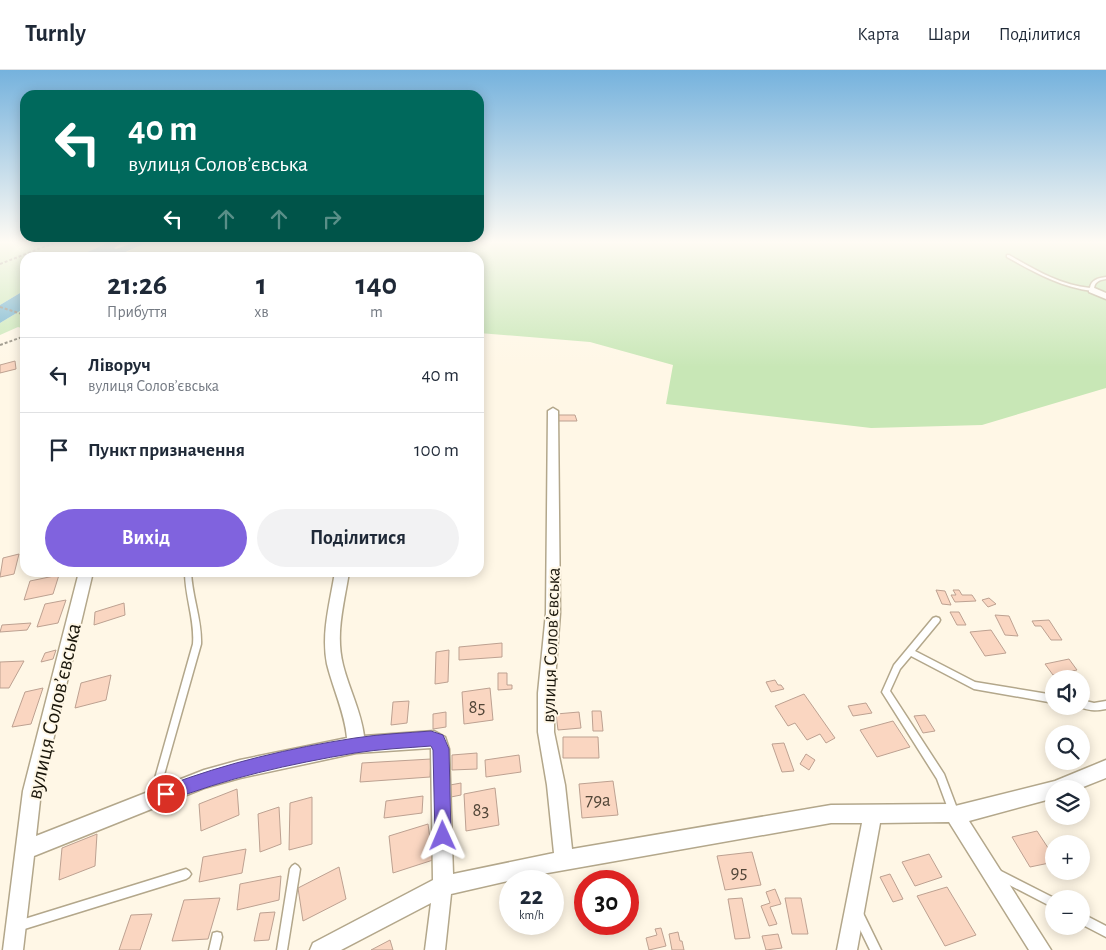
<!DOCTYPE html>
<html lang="uk">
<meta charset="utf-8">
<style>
:root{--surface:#fff;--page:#f2f2f3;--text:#1f2937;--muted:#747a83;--line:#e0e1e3;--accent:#8063de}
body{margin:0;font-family:"Alegreya Sans",sans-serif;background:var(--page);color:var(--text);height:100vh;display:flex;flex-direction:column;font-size:19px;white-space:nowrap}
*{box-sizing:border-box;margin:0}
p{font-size:16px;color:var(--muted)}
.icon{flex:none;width:28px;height:28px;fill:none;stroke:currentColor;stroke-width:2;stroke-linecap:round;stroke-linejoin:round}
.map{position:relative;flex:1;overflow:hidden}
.panel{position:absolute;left:20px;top:182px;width:464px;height:325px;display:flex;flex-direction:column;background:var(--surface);border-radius:15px;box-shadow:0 2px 12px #0003}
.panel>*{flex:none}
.hud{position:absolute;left:20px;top:20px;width:464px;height:152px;border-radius:15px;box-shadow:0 2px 12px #0003;background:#00695c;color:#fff;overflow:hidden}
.controls{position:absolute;left:1045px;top:600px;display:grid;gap:10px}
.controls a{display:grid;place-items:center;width:45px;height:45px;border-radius:50%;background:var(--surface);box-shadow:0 2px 12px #0003;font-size:25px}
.speed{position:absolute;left:499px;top:800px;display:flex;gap:10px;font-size:25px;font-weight:700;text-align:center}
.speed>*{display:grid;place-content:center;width:65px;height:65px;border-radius:50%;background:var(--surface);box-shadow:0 2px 12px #0003;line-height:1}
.speed small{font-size:12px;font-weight:400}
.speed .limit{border:8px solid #d22;background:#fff;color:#111}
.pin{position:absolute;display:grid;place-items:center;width:42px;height:42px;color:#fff;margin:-21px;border:2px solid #fff;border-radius:50%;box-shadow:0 1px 5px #0007}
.me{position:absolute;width:55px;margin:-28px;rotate:359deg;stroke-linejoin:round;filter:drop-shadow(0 0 4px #0008)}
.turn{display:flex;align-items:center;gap:18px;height:105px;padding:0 25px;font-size:22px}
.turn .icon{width:65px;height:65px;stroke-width:2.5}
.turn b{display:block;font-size:35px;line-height:42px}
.lanes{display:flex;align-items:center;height:48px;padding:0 25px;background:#0003;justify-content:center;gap:25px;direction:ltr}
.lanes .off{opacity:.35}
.eta{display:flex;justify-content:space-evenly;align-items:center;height:85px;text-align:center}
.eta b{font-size:30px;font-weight:700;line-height:35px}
.action{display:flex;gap:10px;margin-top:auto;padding:10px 25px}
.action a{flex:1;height:58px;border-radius:30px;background:var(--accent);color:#fff;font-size:20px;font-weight:700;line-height:58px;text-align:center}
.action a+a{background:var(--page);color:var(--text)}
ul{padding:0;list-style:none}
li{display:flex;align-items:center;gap:15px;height:75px;padding:0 25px;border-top:1px solid var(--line)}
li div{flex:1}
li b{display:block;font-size:19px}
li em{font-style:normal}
header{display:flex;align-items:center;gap:30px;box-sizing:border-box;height:70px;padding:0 25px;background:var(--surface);border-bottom:1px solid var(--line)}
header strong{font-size:24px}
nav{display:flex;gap:28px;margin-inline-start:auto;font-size:18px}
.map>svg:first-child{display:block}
.green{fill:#c8e7b6}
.water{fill:#6aafcc}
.building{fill:#fad6c1;stroke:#bda191}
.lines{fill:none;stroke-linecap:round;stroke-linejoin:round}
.service-casing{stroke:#b3a78b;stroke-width:3}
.minor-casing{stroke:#b3a78b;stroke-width:3}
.path{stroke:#908a7c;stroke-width:2;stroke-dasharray:3 2;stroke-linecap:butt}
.service{fill:#fff;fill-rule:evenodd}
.minor{fill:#fff;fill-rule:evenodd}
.route{fill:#8063de;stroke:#534090}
.labels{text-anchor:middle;stroke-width:4;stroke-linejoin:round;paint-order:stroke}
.street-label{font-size:19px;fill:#1a160b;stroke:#fff7e6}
.near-number-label{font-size:19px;fill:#524638}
.near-street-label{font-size:22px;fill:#1a160b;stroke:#fff7e6}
</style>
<header>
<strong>Turnly</strong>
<nav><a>Карта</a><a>Шари</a><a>Поділитися</a></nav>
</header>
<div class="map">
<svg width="1106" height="880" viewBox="0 0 1106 880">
<rect width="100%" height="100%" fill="#fff7e6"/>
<path class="green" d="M0,173H107L77,187L25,188V220L0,235Z
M146,173H1106V318L982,355L871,358L666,334L673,295L590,272L479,263V188H114Z
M25,238V259L18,257L0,265V253Z"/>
<path class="water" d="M107,173H122L114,178L116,179L133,173H146L114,187H77Z
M25,220V238L0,253V235Z"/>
<path class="building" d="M15,291L16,299L0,303V295Z
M557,345H575L577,351H558Z
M19,484L14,504L0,507L3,488Z
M59,505L53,524L24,530L30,511Z
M936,520L945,521L951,535L942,534Z
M953,520H959L962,525H972L976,531L955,532L951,525H956Z
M989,528L996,534L988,537L982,530Z
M66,530L58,553L37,557L45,534Z
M124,533L125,545L94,555L95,542Z
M950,542H959L966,555H957Z
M995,545L1009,546L1018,566L1005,565Z
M1049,550L1062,570H1051L1041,556H1035L1032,551Z
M31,553L27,560L0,562L2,555Z
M991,560L1006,583L985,586L970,562Z
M502,573V587L459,590V577Z
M56,580L53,589L41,592L45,583Z
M449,580L448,612L435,614L436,582Z
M1069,589L1077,600L1053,605L1045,594Z
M24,591L9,618H0V592Z
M498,603H507V615H512V619L498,620Z
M111,605L106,630L75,638L81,613Z
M775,610L778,615H781L784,619L771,622L766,612Z
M43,618L31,654L12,657L25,622Z
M490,618L493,650L464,654L462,622Z
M804,624L835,668L826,673L820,664L807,670L795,653L788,656L775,636Z
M409,631L407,653L391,655L393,632Z
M866,633L872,643L853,646L848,636Z
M592,641H601L603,661H593Z
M446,642V657L433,659V644Z
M579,642L581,658L558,660L556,644Z
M925,645L935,661L923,663L914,646Z
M893,651L910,677L877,687L860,660Z
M563,667H598L599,688H563Z
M784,673L794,701L782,702L772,674Z
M477,683V699L452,700V685Z
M806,684L815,690L809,700L800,694Z
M519,685L521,702L486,707L485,690Z
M431,689L430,707L360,712L362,693Z
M613,711L618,745L582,748L579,714Z
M461,713V725L451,727L450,715Z
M495,718L499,755L466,761L464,724Z
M237,719L239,745L201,761L199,734Z
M423,726L422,743L384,748L386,731Z
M312,727V774L289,780L290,733Z
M279,737L281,774L260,782L258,744Z
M428,754L433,790L393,803L389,766Z
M1037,761L1054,787V792L1030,797L1012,767Z
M97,764L95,796L59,810L62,778Z
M246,779L242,803L199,812L203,787Z
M752,782L761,815L725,820L717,786Z
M929,784L942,807L915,816L902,792Z
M339,797L346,829L303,851L298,818Z
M890,804L903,829L893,832L880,807Z
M281,806L279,830L237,840L240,814Z
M947,817L976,865L945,876L917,826Z
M775,819L781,834L770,837L777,854L769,856L761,836L770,833L766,822Z
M220,828L208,869L172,871L184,830Z
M742,828L750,868L735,869L728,829Z
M785,828H801L808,864H792Z
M275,842L269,870L254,871L260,843Z
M152,844L140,880H119L131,845Z
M661,858L666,876L649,880L646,868L657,865L655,859Z
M678,862L680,871H682L684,880H672L669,864Z
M778,864L782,878L766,880L762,866Z
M390,870L393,880H371Z"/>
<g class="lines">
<g class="service-casing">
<path id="service" d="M1007,185H1009C1035,200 1060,215 1090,218C1091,210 1098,208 1106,207V209C1099,210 1094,212 1094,220L1092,221C1060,217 1034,202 1007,187Z
M185,502H191C192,527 202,550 201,574L158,726L157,729L154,730L151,729L150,726L193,574C195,550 185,527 185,502Z
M936,547L939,548L940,550L939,552L915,581L975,612L1054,625V633L974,619L911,586L900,599L890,621L944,704L958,741L956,744L953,746L950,744L937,709L882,622L894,595L933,548Z
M1081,630L1094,633L1106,631V639C1095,641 1088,641 1078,636H1081Z
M295,794L298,796L300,799L287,880H277L290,799L292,796Z
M186,799L189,801L191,804L189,807L186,809L18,861L14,860L13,856L14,852L18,851Z
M999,800L1056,829H1054V838L996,808L994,805L996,802Z
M858,840L862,841L881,880H870L853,845L854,841Z
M1081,843L1106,856V867L1081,854Z
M217,862L221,863L222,867L219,880H209L213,863Z"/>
</g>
<g class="minor-casing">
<path id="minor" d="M1092,217L1106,223V229L1089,222V218Z
M553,338L558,341L560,543L554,623V662L565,715L572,779L831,735L950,734L955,736L1055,711L1106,690V708L1078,719H1054V728L969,751L1051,880H1029L949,752L880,753L857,880H837L862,753H831L525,807L451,824L445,880H425L431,833L341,880H310L313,873L433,810L431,678L356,683L240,708L204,718L34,786L23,880H3L23,721L79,502H93L41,721L36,766L204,700L240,690L347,668C345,643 333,619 327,594C321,563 330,533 335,502H349C344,534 335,564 343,595C349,619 361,641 364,666L434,661L445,667L449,679L453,804L554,783L547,715L538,662V623L546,543L548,341Z"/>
</g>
<path class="path" d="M0,194L54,173
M0,237L25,245
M0,275L25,266"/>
<use href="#service" class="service"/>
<use href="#minor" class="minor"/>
</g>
<linearGradient id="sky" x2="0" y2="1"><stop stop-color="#75b2dd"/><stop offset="0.58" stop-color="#fffbf4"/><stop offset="1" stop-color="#fffbf4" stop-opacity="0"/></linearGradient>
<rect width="1106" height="297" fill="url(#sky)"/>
<path class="route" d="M431,661L443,665L449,679L451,766L449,772L443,775L437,772L435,766L433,680L431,676C406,678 380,679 355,683C290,694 226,708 166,732L160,730L157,724L160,718L166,716C226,693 290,678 355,668C380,664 406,663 431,661Z"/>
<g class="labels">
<g class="street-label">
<text transform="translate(550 575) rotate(-88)" y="7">вулиця Соловʼєвська</text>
</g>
<g class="near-number-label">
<text x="477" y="643">85</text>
<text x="598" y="736">79а</text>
<text x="481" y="746">83</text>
<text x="739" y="808">95</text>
</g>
<g class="near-street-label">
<text transform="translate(53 641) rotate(-77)" y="8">вулиця Соловʼєвська</text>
</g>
</g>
</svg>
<div class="controls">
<a><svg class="icon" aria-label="sound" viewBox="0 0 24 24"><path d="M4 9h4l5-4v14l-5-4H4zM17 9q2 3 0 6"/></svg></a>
<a><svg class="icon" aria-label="search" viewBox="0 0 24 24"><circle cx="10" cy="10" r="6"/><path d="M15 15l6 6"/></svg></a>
<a><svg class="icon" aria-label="layers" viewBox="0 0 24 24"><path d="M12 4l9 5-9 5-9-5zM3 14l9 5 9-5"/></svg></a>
<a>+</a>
<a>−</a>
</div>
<div class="speed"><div>22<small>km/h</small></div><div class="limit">30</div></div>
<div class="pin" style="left:166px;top:724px;background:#d93025"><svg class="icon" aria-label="arrive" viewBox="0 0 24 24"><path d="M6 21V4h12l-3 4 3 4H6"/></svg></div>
<svg class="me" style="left:443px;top:766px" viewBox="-20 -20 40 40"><path d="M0-17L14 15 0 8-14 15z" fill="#8063de" stroke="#fff" stroke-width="4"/></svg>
<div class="hud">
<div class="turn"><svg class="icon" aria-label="left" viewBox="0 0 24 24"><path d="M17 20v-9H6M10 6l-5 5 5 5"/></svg><div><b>40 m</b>вулиця Соловʼєвська</div></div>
<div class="lanes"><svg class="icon" aria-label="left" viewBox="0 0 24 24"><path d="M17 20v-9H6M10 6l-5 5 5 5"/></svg><svg class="icon off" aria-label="ahead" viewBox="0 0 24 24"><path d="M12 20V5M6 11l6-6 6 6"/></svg><svg class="icon off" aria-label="ahead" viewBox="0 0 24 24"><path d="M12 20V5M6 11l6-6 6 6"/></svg><svg class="icon off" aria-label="right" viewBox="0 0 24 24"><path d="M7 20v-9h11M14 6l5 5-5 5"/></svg></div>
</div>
<section class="panel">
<div class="eta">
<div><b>21:26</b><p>Прибуття</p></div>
<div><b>1</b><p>хв</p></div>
<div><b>140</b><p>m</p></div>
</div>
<ul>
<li><svg class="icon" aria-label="left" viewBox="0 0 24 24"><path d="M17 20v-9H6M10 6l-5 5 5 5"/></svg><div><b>Ліворуч</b><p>вулиця Соловʼєвська</p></div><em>40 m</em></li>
<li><svg class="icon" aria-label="arrive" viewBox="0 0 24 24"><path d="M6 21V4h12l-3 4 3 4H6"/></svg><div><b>Пункт призначення</b></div><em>100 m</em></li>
</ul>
<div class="action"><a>Вихід</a><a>Поділитися</a></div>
</section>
</div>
